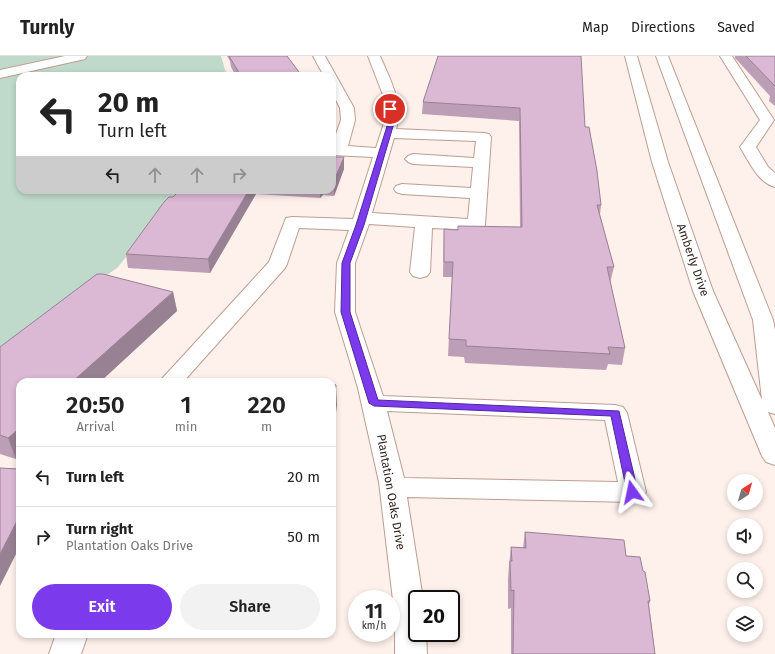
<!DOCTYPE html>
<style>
:root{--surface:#fff;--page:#f2f2f2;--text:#222;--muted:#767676;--line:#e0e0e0;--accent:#7c3aed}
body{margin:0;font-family:"Fira Sans",sans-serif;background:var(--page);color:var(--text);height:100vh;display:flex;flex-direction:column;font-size:15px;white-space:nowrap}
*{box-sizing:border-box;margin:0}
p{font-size:13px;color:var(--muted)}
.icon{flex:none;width:22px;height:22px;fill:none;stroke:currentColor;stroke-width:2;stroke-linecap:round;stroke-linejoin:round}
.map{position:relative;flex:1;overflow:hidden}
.side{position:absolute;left:16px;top:322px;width:320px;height:260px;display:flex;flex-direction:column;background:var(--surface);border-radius:12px;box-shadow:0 2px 6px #0003}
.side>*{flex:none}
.banner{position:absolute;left:16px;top:16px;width:320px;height:122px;border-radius:12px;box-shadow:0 2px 6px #0003;background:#fff;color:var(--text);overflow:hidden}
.needle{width:26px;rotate:37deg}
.buttons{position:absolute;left:727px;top:418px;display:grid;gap:8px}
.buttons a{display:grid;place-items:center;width:36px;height:36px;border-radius:50%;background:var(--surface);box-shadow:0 2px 6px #0003;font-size:20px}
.speed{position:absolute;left:348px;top:534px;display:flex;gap:8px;font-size:20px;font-weight:700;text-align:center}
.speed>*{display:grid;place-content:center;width:52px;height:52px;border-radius:50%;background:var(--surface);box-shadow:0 2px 6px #0003;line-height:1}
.speed small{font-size:10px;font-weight:400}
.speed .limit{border:2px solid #111;border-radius:6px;background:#fff;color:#111}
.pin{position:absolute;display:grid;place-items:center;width:34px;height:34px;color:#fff;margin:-17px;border:2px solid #fff;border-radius:50%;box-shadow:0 1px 4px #0007}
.me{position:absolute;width:44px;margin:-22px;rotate:348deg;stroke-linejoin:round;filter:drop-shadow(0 0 3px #0008)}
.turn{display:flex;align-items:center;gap:14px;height:84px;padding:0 16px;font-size:18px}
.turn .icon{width:52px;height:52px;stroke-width:2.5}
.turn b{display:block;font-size:28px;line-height:34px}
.lanes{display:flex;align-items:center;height:38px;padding:0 16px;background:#0003;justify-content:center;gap:20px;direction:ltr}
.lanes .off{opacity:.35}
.eta{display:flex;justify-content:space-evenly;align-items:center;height:68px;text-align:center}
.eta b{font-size:24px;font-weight:600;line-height:28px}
.cta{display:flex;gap:8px;margin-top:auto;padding:8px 16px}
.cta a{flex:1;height:46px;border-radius:24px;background:var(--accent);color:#fff;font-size:16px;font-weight:600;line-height:46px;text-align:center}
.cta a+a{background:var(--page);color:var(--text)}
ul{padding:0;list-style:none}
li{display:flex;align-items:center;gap:12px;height:60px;padding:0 16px;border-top:1px solid var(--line)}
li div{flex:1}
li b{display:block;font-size:15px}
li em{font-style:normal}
header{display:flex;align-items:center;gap:24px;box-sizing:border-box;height:56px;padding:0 20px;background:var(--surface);border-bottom:1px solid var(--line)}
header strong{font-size:19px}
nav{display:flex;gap:22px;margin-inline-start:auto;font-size:14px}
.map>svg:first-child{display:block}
.green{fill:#bfdacb}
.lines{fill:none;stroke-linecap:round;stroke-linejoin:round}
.minor-casing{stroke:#bd9d91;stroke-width:2}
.minor{fill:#fff;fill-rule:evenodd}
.wall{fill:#bc9eb6}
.shaded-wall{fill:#998194}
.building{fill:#dbb8d4;stroke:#998194}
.route{fill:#7c3aed;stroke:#51269a}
.labels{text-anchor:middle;stroke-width:3;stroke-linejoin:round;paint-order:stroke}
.street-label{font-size:12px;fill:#322520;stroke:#fff}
</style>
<header>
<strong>Turnly</strong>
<nav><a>Map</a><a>Directions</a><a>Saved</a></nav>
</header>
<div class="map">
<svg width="775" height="598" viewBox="0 0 775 598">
<rect width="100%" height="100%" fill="#fef0eb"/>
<path class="green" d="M0,0H221L227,20H20V134H180L118,211L0,298Z"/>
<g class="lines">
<g class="minor-casing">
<path id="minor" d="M65,0H87L85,3L0,22V14Z
M313,0H325L354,52L355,64L348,90L376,92L384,67L383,39L368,0H380C390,23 404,48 396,73L484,77L489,78L491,81L485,169L482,173L476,174L432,172L430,216L427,220L420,222L413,220L410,216L415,171L369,168L355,207V256L383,340L615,349L623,351L627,357L646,436L642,443L633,446L407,441L423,543H417V577H426L427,598H395V561L379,426L358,332L335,256L337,207L349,174L299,172L287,208L285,212L183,326H159L269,206L286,162L292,161L353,163L373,101L332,99V89L341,64L340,52L332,36V20H324ZM394,82L476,85L474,102L413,98L408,100L405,103L408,106L413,108L473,111L471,132L402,128L396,130L394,133L396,136L402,138L470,142L468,163L372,157ZM387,355L605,364L618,426L404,422Z
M625,0H637L668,106L713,235L762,344L753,264L656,0H668L773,264L775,274V358L768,356L775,372V409L766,406L762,400L693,235L652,106Z
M720,0H732L774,64L756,91L768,111L775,117V131C758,127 749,105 740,91L760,64Z
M56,578H88L81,598H49Z"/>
</g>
<use href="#minor" class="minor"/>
</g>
<path class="wall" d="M227,0H287L302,20H236L231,11L230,5Z
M438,0L585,71L601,149L600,159L614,211L610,227L625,292L622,309L608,308L606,314L465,307L464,301L448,300L452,221H443L444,173L458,174L520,171L519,65L422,58L423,46Z
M735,0H775V50L769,45L770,40L735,2Z
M332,98H333V101H344V113L334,140L323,139L320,142L256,138L210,217L128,212L126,198L180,134H332Z
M173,236L177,255L16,403L0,398V291Z
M525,476L626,500L643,515L650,545L649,549L655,598H511V552L508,553V523L509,509L511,491L523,492Z"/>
<path class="shaded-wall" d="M344,101V113L334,140L333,127Z
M249,134H255L256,138L210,217L208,203Z
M320,134H322L323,139L320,142Z
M173,236L177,255L100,326H72Z
M336,329L337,349L332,391V363Z
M20,372V399L16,403L8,382Z
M20,459V490L0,530V498Z"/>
<path class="building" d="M229,0H287L302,20H241Z
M438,0H581L585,71H589L597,115L601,149H597L614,211H607L625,292L608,291L610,298L466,290V284L449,283L453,206H444V173L458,174V170L522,171L520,52L423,46Z
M746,0H775V30Z
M332,98H333V101H344L333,127H332Z
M180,134H249L208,203L126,198L164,146L169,141H173Z
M97,218H103L173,236L72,326H20V372L8,382L0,379V291Z
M232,324L279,326H231Z
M332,328L336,329L332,363Z
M0,412L20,413V459L0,498Z
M525,476L624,484L626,500L640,501L643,515L645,516L650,545H648L655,598H513L514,534L511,535L510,505H512L511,491L526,492Z"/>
<path class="route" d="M390,51L393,53L394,67L364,169L350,207V256L378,344L619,355L638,436L636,439H629L627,436L611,360L374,350L369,347L341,256L342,207L356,169L388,67V53Z"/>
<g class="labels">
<g class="street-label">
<text transform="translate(693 204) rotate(71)" y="4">Amberly Drive</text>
<text transform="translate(391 436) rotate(80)" y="4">Plantation Oaks Drive</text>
</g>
</g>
</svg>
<div class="buttons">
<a><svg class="needle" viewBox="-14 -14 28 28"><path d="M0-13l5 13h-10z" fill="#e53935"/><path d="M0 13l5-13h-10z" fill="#767676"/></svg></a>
<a><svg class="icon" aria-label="sound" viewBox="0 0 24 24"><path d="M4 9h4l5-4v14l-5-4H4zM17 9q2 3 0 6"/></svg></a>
<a><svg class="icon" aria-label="search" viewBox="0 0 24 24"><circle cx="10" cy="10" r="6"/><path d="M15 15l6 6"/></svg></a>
<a><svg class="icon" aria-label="layers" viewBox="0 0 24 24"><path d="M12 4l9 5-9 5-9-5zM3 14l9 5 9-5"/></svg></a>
</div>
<div class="speed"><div>11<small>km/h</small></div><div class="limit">20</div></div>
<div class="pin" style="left:390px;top:53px;background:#d93025"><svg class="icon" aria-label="arrive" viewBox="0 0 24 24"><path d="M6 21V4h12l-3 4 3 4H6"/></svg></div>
<svg class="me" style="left:632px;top:436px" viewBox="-20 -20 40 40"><path d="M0-17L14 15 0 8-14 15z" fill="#7c3aed" stroke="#fff" stroke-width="4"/></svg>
<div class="banner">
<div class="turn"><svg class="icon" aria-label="left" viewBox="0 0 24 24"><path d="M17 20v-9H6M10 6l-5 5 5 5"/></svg><div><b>20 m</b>Turn left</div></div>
<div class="lanes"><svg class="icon" aria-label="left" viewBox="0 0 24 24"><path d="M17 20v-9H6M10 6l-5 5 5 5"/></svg><svg class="icon off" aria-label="ahead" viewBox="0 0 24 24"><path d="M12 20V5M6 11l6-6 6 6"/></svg><svg class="icon off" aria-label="ahead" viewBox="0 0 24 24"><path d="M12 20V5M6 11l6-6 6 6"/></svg><svg class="icon off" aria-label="right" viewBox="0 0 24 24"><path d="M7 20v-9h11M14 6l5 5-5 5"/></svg></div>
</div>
<section class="side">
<div class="eta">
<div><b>20:50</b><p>Arrival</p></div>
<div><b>1</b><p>min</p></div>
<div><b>220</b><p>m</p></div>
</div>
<ul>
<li><svg class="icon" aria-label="left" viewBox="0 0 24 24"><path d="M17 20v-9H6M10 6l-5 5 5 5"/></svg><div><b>Turn left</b></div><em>20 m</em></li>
<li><svg class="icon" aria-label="right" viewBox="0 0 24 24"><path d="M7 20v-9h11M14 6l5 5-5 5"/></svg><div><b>Turn right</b><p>Plantation Oaks Drive</p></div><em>50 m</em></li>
</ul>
<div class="cta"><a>Exit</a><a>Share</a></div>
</section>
</div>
